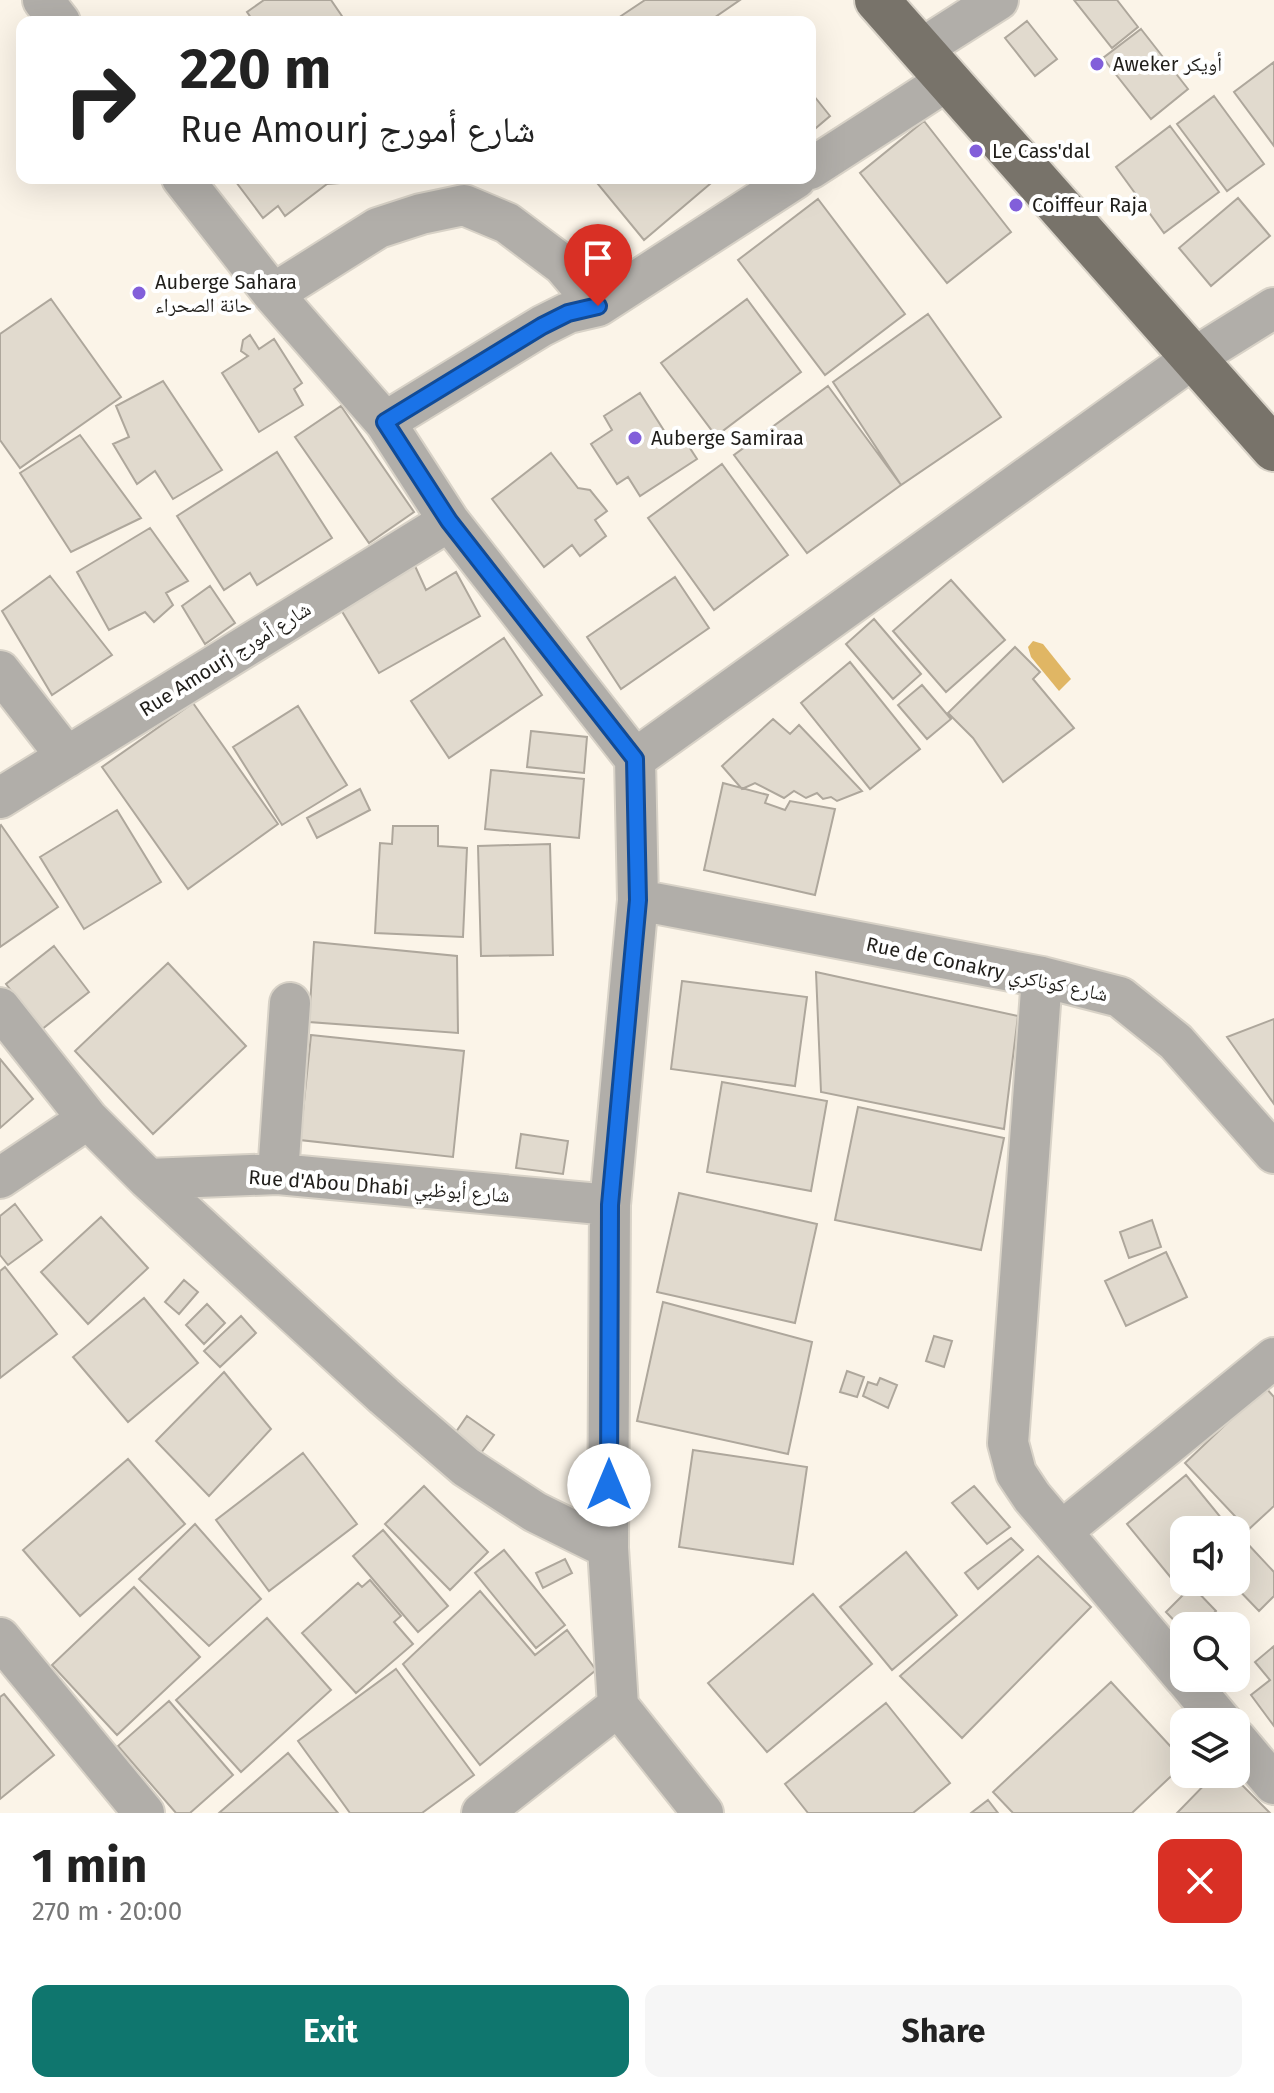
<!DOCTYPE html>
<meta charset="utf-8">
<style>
:root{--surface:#fff;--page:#f6f6f6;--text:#222;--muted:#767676;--accent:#0f766e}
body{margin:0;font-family:"Fira Sans","Noto Naskh Arabic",sans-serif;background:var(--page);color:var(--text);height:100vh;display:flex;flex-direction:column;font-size:30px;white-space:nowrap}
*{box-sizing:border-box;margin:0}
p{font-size:26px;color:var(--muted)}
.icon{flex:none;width:44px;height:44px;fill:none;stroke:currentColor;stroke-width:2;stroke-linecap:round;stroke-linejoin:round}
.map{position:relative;height:1813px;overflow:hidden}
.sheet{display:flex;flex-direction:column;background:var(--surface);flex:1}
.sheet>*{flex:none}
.guide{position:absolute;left:16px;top:16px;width:800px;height:168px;border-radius:16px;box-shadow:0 8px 32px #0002;background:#fff;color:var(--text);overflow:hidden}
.controls{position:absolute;left:1170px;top:1516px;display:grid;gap:16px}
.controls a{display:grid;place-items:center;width:80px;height:80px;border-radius:16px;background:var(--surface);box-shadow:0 8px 32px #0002;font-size:40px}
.pin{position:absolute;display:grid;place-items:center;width:68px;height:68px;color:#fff;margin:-82px -34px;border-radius:50% 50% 50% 0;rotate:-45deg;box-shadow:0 0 8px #0007}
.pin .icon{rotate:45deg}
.me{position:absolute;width:88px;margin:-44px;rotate:0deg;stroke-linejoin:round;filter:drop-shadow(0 0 6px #0008)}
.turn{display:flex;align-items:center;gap:28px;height:168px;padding:0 32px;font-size:36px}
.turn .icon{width:104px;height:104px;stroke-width:2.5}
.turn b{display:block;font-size:56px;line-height:68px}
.round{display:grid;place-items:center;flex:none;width:84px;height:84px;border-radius:16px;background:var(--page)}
.head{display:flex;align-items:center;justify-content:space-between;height:136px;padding:0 32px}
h1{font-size:48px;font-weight:700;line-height:60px}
.cta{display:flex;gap:16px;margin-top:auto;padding:16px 32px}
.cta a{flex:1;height:92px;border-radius:16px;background:var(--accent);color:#fff;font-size:32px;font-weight:700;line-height:92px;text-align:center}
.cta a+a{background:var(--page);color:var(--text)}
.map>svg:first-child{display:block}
.water{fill:#e0b664}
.building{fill:#e1dace;stroke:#aea79c;stroke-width:2}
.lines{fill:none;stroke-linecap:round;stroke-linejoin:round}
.minor-casing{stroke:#d8d2c7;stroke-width:44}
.major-casing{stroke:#d8d2c7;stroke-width:48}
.minor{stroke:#b1aea9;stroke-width:40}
.major{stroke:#78736a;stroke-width:44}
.route-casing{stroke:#114b97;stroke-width:20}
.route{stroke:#1a73e8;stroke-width:14}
.poi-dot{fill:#825fda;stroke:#fff;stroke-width:3}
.labels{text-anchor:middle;stroke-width:8;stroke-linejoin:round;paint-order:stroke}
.poi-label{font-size:20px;fill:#201e1a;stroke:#fff;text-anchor:start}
.street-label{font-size:20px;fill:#201e1a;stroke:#fff}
</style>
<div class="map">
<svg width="1274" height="1813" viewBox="0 0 1274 1813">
<rect width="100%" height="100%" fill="#fbf4e8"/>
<path class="water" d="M1033,641L1043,644L1071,679L1059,691L1031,657L1028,647Z"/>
<path class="building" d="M264,0H331L346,22H254L247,12Z
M645,0H740L708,22H620L618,18Z
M1074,0H1117L1138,27L1112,48Z
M1027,21L1057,59L1035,76L1005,38Z
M1141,29L1188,89L1151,119L1103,58Z
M1274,62V146L1234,92Z
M810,91L830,116L810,133Z
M1214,96L1264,164L1227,191L1177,124Z
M924,121L1011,232L947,283L860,173Z
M1170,126L1219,192L1164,233L1116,167Z
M233,178H338L339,183L327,184L285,216L278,206L263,218Z
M603,178H717L644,240L597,183Z
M1238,198L1270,236L1211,286L1179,248Z
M818,199L905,314L825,375L738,260Z
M51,299L121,397L20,468L0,440V334Z
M747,299L801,372L716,436L661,363Z
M928,314L1001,417L901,485L833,382Z
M250,335L259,349L274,339L302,383L294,389L303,405L259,432L222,373L248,356L241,351L243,340Z
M163,381L222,470L173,499L155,471L137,484L113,444L129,437L116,406Z
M828,386L901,485L807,553L734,455Z
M640,393L672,443L682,436L697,459L640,496L628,477L617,484L591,444L612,430L604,416Z
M341,406L414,512L369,543L295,437Z
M80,435L141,518L71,552L20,473Z
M277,452L332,538L257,585L250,573L224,590L177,516Z
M551,453L578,488L590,490L607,511L595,520L606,536L580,556L572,545L544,567L492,499Z
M722,464L788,555L714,610L648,518Z
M150,528L188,581L166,593L173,605L154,622L145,612L109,630L77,572Z
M415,566L426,590L456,572L480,616L379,673L340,608Z
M50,576L112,655L52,695L2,611Z
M675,577L709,628L621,689L587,637Z
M951,580L1005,640L946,692L893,631Z
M210,586L235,623L205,644L182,606Z
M874,619L921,674L893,699L846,644Z
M504,638L542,695L449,758L411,701Z
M1015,647L1040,672L1033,679L1074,728L1003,782L973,738L948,713Z
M850,662L920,749L870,789L801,703Z
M922,685L951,719L927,739L898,705Z
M193,703L278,824L188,889L102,767Z
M298,706L347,785L282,825L233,747Z
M773,719L790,734L799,725L862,791L837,801L831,797L823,799L817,793L806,798L794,791L784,798L755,783L742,789L722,766Z
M531,731L587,737L584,773L527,767Z
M491,770L584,779L579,838L485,829Z
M723,783L768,795L765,803L785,810L790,801L835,809L815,895L704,870Z
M360,789L370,810L317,838L307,818Z
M117,810L161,882L84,929L40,857Z
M1,825L58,907L0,947V826Z
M393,826H438V846L467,848L463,937L375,933L380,843L392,844Z
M550,844L553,955L481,956L478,846Z
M314,942L457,956L458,1033L309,1022Z
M54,946L89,992L41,1030L6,984Z
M168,963L246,1046L153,1134L75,1051Z
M816,972L1018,1016L1004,1129L821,1092Z
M682,981L807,997L795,1086L671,1069Z
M1274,1019V1104L1227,1037Z
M311,1035L464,1051L453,1157L300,1140Z
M0,1059L33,1099L0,1128Z
M722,1082L827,1101L811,1191L707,1172Z
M858,1107L1004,1138L981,1250L835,1220Z
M521,1134L568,1141L563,1174L516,1168Z
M679,1193L817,1224L795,1323L657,1292Z
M15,1204L42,1240L8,1265L0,1255V1216Z
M101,1217L148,1268L88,1324L41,1272Z
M1152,1220L1161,1247L1129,1258L1120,1232Z
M1166,1252L1187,1297L1126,1326L1105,1281Z
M5,1267L57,1334L0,1378V1271Z
M184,1280L198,1292L179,1314L165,1302Z
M144,1298L198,1363L128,1422L73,1357Z
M663,1302L812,1342L788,1454L637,1421Z
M207,1304L225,1323L204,1344L186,1325Z
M241,1316L256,1333L220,1367L204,1351Z
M934,1336L952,1341L944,1367L926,1361Z
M847,1371L864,1377L857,1397L840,1392Z
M224,1372L271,1429L209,1496L156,1441Z
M880,1378L897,1385L888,1408L863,1396L868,1382L877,1385Z
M1265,1387L1274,1397V1506L1248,1530L1185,1463Z
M467,1416L494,1435L476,1460L449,1442Z
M693,1450L807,1467L793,1564L679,1547Z
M303,1453L357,1524L269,1591L216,1520Z
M128,1459L185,1524L80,1616L23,1550Z
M1186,1475L1231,1530H1184V1569L1172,1579L1127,1524Z
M424,1486L488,1552L450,1590L385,1524Z
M974,1486L1010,1527L987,1544L952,1503Z
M195,1524L261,1599L209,1646L139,1579Z
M383,1530L448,1606L418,1632L353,1556Z
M1011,1538L1023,1550L978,1589L965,1573Z
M1245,1541L1274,1572V1596L1259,1611L1231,1582H1236V1550Z
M504,1550L565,1625L536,1648L475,1573Z
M906,1552L957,1615L892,1670L840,1607Z
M1038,1556L1091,1607L962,1738L900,1676Z
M565,1559L572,1573L543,1588L536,1573Z
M370,1580L401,1616L394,1622L413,1644L356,1693L302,1633L358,1583L362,1587Z
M1192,1586L1216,1611L1201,1626H1184V1631L1166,1612Z
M134,1587L200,1657L117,1735L52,1665Z
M480,1591L535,1655L567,1630L596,1670L480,1765L403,1664Z
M813,1594L872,1664L767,1752L708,1683Z
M267,1618L331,1690L241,1772L176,1700Z
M1274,1646V1726L1251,1695L1270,1680L1255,1662Z
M396,1669L474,1775L422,1813H350L298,1741Z
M1111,1682L1184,1761V1764L1132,1813H1013L993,1792Z
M4,1694L54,1755L0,1799V1697Z
M169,1701L233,1775L190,1813H176L118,1746Z
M886,1703L950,1783L913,1813H808L785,1784Z
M288,1753L338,1813H219Z
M1215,1774H1231L1270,1813H1177Z
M988,1800L998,1813H971Z"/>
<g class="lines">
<g class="minor-casing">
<path id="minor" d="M43,0L60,22
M921,49L998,0
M810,169L948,80
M182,178L273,294L385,422L449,521L635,759L638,900L610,1205L608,1548L618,1706L703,1813
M273,294L378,228L421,214L464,205L507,223L563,265L598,306
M385,422L542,326L568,313L598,306L796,178
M0,671L67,757
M635,759L1192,359L1274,308
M0,798L449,521
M638,900L1042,977L1120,997L1176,1042L1274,1153
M1042,977L1008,1443L1016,1473L1032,1497L1184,1677
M0,1008L88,1119L148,1179L384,1396L466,1467L535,1512L608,1548
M278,1174L290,1003
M0,1178L88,1119
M148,1179L278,1174L610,1205
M1062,1531L1274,1358
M0,1638L144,1813
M1185,1678L1222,1722
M1236,1739L1274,1784
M482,1813L618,1706"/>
</g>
<g class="major-casing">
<path id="major" d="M877,0L1274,449"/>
</g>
<use href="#minor" class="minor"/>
<use href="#major" class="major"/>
</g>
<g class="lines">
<g class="route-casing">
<path id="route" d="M598,306L568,313L542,326L385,422L449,521L635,759L638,900L610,1205L609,1485"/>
</g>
<use href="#route" class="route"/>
</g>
<g class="poi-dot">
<circle cx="1097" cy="64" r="8"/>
<circle cx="976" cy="151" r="8"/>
<circle cx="1016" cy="205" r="8"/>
<circle cx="139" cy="293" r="8"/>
<circle cx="635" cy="438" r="8"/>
</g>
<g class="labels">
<g class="poi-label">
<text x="1113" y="71">Aweker أويكر</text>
<text x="992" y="158">Le Cass'dal</text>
<text x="1032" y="212">Coiffeur Raja</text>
<text x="155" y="289">Auberge Sahara<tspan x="155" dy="23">حانة الصحراء</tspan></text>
<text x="651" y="445">Auberge Samiraa</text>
</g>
<g class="street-label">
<text transform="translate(225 659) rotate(-32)" y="7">Rue Amourj شارع أمورج</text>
<text transform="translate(987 969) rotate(12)" y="7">Rue de Conakry شارع كوناكري</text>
<text transform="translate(379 1186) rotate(4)" y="7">Rue d'Abou Dhabi شارع أبوظبي</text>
</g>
</g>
</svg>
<div class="controls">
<a><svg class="icon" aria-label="sound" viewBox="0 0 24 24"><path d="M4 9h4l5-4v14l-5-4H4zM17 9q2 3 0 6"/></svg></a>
<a><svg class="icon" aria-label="search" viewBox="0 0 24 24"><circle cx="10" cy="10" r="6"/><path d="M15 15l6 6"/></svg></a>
<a><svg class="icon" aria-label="layers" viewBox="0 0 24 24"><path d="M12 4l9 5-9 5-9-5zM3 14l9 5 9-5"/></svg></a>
</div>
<div class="pin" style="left:598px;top:306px;background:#d93025"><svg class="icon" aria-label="arrive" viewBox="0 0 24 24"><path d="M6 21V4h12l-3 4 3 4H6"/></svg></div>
<svg class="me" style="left:609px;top:1485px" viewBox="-20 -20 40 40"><circle r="19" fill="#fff"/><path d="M0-13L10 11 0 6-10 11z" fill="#1a73e8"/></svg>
<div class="guide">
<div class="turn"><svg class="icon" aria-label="right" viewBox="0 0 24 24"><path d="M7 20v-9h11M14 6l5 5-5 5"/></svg><div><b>220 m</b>Rue Amourj شارع أمورج</div></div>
</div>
</div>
<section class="sheet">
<div class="head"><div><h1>1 min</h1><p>270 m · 20:00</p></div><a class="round" style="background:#d93025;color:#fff"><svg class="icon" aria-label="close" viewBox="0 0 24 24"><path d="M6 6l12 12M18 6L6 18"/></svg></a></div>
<div class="cta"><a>Exit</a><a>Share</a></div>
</section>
